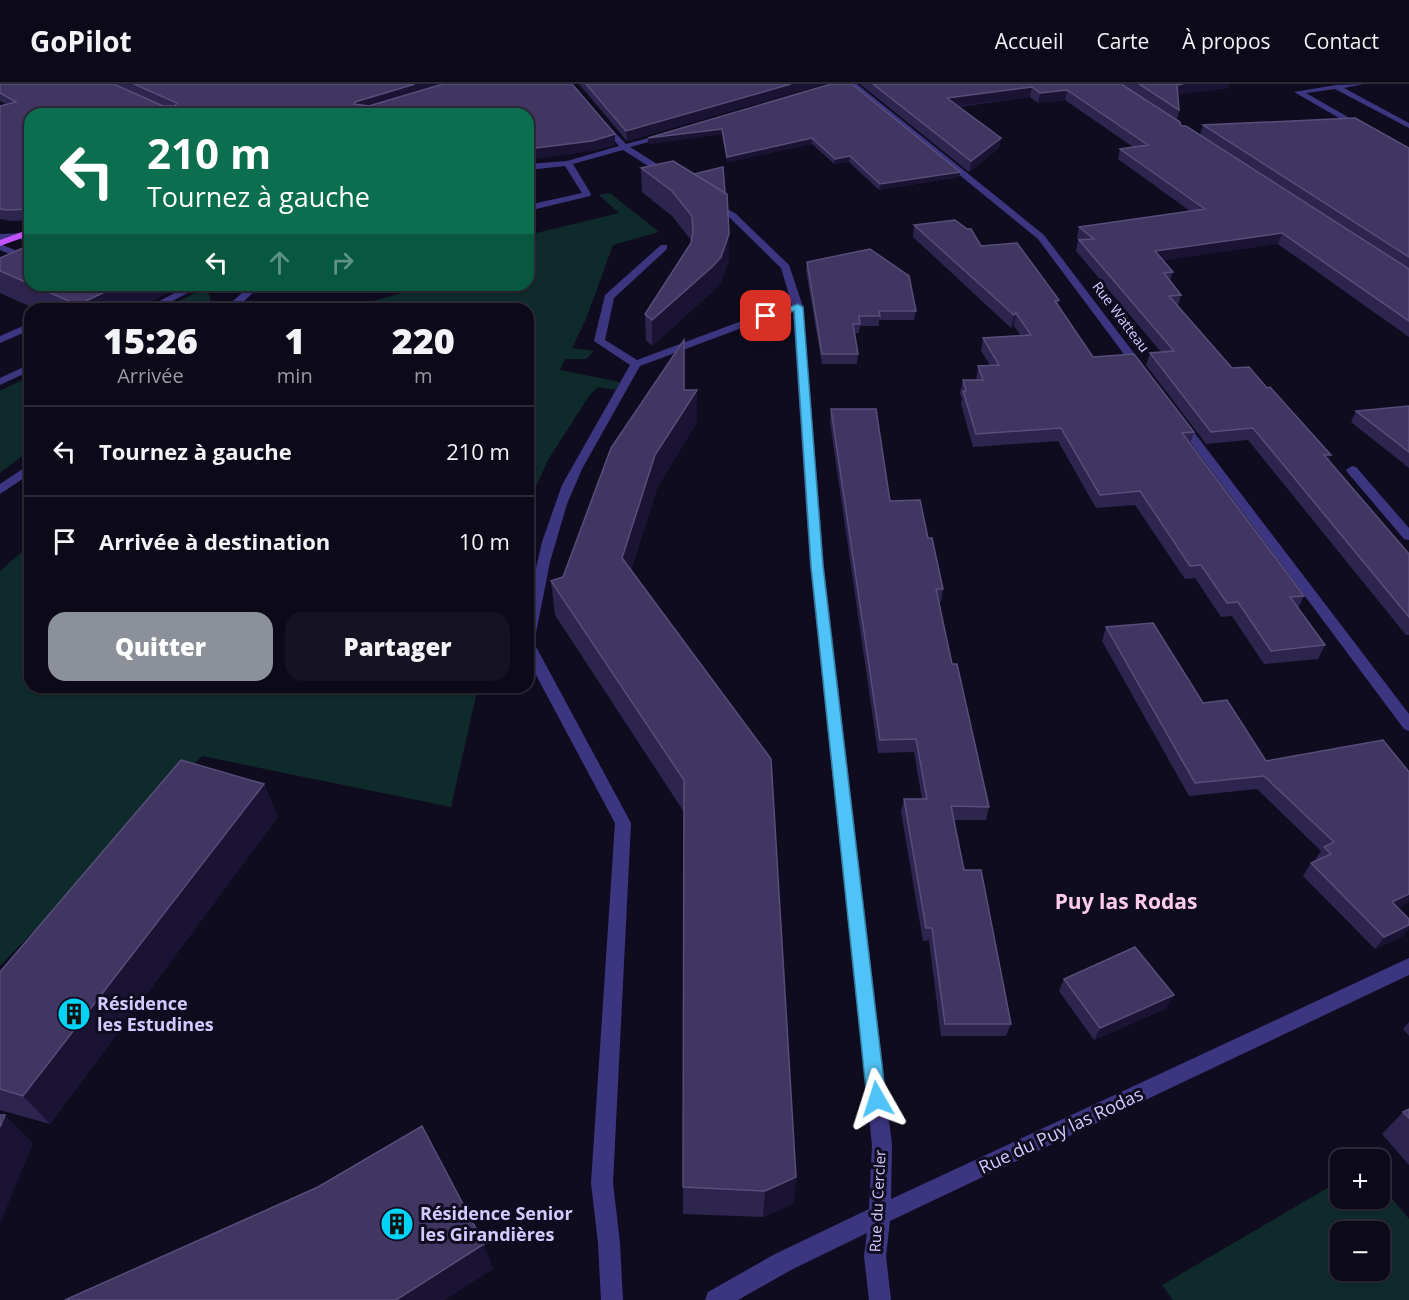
<!DOCTYPE html>
<html lang="fr">
<meta charset="utf-8">
<style>
:root{--surface:#0c0918;--page:#151221;--text:#f1f3f6;--muted:#9a9aa2;--line:#2c2a37;--accent:#8c9099}
body{margin:0;font-family:"Open Sans",sans-serif;background:var(--page);color:var(--text);height:100vh;display:flex;flex-direction:column;font-size:22px;white-space:nowrap}
*{box-sizing:border-box;margin:0}
p{font-size:20px;color:var(--muted)}
.icon{flex:none;width:33px;height:33px;fill:none;stroke:currentColor;stroke-width:2;stroke-linecap:round;stroke-linejoin:round}
.map{position:relative;flex:1;overflow:hidden}
.details{position:absolute;left:24px;top:219px;width:510px;height:390px;display:flex;flex-direction:column;background:var(--surface);border-radius:18px;box-shadow:0 2px 4px #0004,0 0 0 2px var(--line)}
.details>*{flex:none}
.top-card{position:absolute;left:24px;top:24px;width:510px;height:183px;border-radius:18px;box-shadow:0 2px 4px #0004,0 0 0 2px var(--line);background:#0b6e4f;color:#fff;overflow:hidden}
.controls{position:absolute;left:1330px;top:1065px;display:grid;gap:12px}
.controls a{display:grid;place-items:center;width:60px;height:60px;border-radius:12px;background:var(--surface);box-shadow:0 2px 4px #0004,0 0 0 2px var(--line);font-size:30px}
.pin{position:absolute;display:grid;place-items:center;width:51px;height:51px;color:#fff;margin:-26px;border-radius:12px;box-shadow:0 3px 9px #0006}
.me{position:absolute;width:66px;margin:-33px;rotate:354deg;stroke-linejoin:round;filter:drop-shadow(0 0 4px #0008)}
.turn{display:flex;align-items:center;gap:21px;height:126px;padding:0 24px;font-size:27px}
.turn .icon{width:78px;height:78px;stroke-width:2.5}
.turn b{display:block;font-size:42px;line-height:51px}
.lanes{display:flex;align-items:center;height:57px;padding:0 24px;background:#0003;justify-content:center;gap:30px;direction:ltr}
.lanes .off{opacity:.35}
.eta{display:flex;justify-content:space-evenly;align-items:center;height:102px;text-align:center}
.eta b{font-size:36px;font-weight:800;line-height:42px}
.primary-button{display:flex;gap:12px;margin-top:auto;padding:12px 24px}
.primary-button a{flex:1;height:69px;border-radius:18px;background:var(--accent);color:#fff;font-size:24px;font-weight:800;line-height:69px;text-align:center}
.primary-button a+a{background:var(--page);color:var(--text)}
ul{padding:0;list-style:none}
li{display:flex;align-items:center;gap:18px;height:90px;padding:0 24px;border-top:2px solid var(--line)}
li div{flex:1}
li b{display:block;font-size:22px}
li em{font-style:normal}
header{display:flex;align-items:center;gap:36px;box-sizing:border-box;height:84px;padding:0 30px;background:var(--surface);border-bottom:2px solid var(--line)}
header strong{font-size:28px}
nav{display:flex;gap:33px;margin-inline-start:auto;font-size:21px}
.map>svg:first-child{display:block}
.green{fill:#0f2a2a;fill-rule:evenodd}
.lines{fill:none;stroke-linecap:round;stroke-linejoin:round}
.minor{fill:#3c3680;fill-rule:evenodd}
.major{fill:#c552ff;fill-rule:evenodd}
.wall{fill:#2e254e}
.shaded-wall{fill:#1b1334}
.building{fill:#403661;stroke:#574e7a;stroke-width:1.5}
.route{fill:#4fc3f7;stroke:#337fa1;stroke-width:1.5}
.labels{text-anchor:middle;stroke-width:6;stroke-linejoin:round;paint-order:stroke}
.far-street-label{font-size:14px;fill:#d3cbff;stroke:#100c20}
.street-label{font-size:15px;fill:#d3cbff;stroke:#100c20}
.near-poi-label{font-size:18px;font-weight:bold;fill:#d3cbff;stroke:#100c20;text-anchor:start}
.near-street-label{font-size:18px;fill:#d3cbff;stroke:#100c20}
.district-label{font-size:21px;font-weight:bold;fill:#ffcdeb;stroke:#100c20}
</style>
<header>
<strong>GoPilot</strong>
<nav><a>Accueil</a><a>Carte</a><a>À propos</a><a>Contact</a></nav>
</header>
<div class="map">
<svg width="1409" height="1216" viewBox="0 0 1409 1216">
<rect width="100%" height="100%" fill="#100c20"/>
<path class="green" d="M610,109L659,148L613,161L586,235L572,264L594,267L586,275H565L560,286L620,298L616,306L598,303L589,312L548,376L528,420V225H345L430,201H528V151L619,129L599,111Z
M207,203L213,225H163Z
M30,292V366L0,389V307Z
M30,461V603H478L451,723L202,672L0,882V487Z
M1341,1096V1114H1380V1100L1409,1135V1216H1173L1162,1201ZM1341,1148H1380V1186H1341Z"/>
<g class="lines">
<path class="minor" d="M848,0H857L1044,151L1146,285V289H1138L1038,155Z
M1364,0L1344,4L1409,39V44L1335,5L1306,9L1367,44L1360,46L1294,8L1336,1Z
M603,36L626,60L671,48V52L630,63L673,90V94H667L623,66L573,80L591,110L590,112L528,127V121L582,109L565,82L528,86V80L567,77L619,62L599,38Z
M707,116H713L736,130L789,181L803,223L824,482L892,1061L891,1115L1409,874V891L890,1137L886,1172L891,1216H869L864,1172L867,1149L791,1186L738,1216H705L708,1208L775,1170L869,1125L872,1061L810,482L793,228L755,239L640,282L582,385L567,420L550,478L534,559L631,739L613,1099L620,1159L623,1216H601L598,1159L591,1099L615,739L528,576V519L542,458L562,401L630,281L594,257L605,211L661,161H667V165L614,214L605,256L637,276L747,235L792,221L781,184L730,134L707,120Z
M30,149V155L0,156V150Z
M0,160L30,172V176H24L0,166Z
M190,201H203L157,225H144Z
M251,201H262L235,225H224Z
M30,239V246L0,259V252Z
M30,280V287L0,301V294Z
M1180,334L1184,335L1409,630V647L1404,645L1176,339V335Z
M30,380V390L0,410V400Z
M1352,382L1356,383L1409,444V456L1404,455L1348,389L1346,386Z"/>
<path class="major" d="M30,145V151L0,162V156Z"/>
</g>
<path class="wall" d="M0,0L164,22L116,0H572L615,50V61L592,67L528,30H30V136L11,137L0,135V22L6,20L0,17Z
M579,0H824L627,57Z
M831,0L960,88L959,93L879,106L849,78L834,80L812,60L727,78L722,50L648,60Z
M860,0H1229L1228,4L1178,10L1179,26L1177,36L1181,42L1200,51L1203,41L1409,64V253L1278,160L1163,176L1173,188L1170,196L1181,211L1178,222L1232,284L1267,304L1331,371L1329,376L1409,470V551H1406L1248,356L1206,360L1146,281L1150,269L1161,268L1076,167L1078,156L1077,154L1079,143L1190,127L1118,75L1120,65L1133,63L1065,16L1038,19L1030,13L958,23L1001,54L999,64L969,88Z
M641,84L725,109L729,150V175L721,198L712,208L652,262L646,256L645,230L691,159V156L672,132L642,108Z
M914,141L981,162L1059,216L1058,220L1093,273L1194,348L1190,360L1304,512L1298,524L1325,561L1318,575L1264,580L1232,532L1221,533L1195,494L1185,495L1135,421L1096,424L1058,357L973,363L961,320L962,315L960,309L963,296H976L978,282L990,281L981,267L983,254L1020,251L1014,242L1011,244L913,153Z
M30,161V201H183L135,225H36L0,209V174Z
M807,178L916,227L914,236H879V242H860L859,249H855L858,270L857,280H822L806,187Z
M685,306L697,338L657,404L631,486L796,1093L793,1120L763,1133L683,1130V1103L684,728L555,531L551,497L563,493Z
M1409,322V384L1351,338L1356,327Z
M831,325L890,417L928,454L943,505L941,518H938L952,580L989,723L986,736H954L964,786L1011,940L1006,952H941L929,856L923,857L901,728L904,715H922L914,668L878,669L830,338Z
M1106,543L1203,619L1266,677L1409,688V818L1397,824L1403,852L1375,865L1303,792L1311,779L1316,776H1315L1321,767L1257,705L1189,712L1102,557Z
M264,700L278,733L50,1040L0,1026V888Z
M1064,895L1167,924L1094,956L1059,907Z
M1409,938V952L1403,945Z
M1409,1025V1081L1382,1050L1403,1028Z"/>
<path class="shaded-wall" d="M415,0H449L357,28L354,20L355,18Z
M791,0H824L627,57L626,47Z
M1183,0H1229L1228,4L1174,11L1177,1Z
M1032,3L1030,13L945,24L947,14Z
M1067,6L1065,16L1038,19L1040,9Z
M722,45V50L648,60V54Z
M615,50V61L592,67L528,76V65Z
M812,54V60L727,78V73Z
M1001,54L999,64L969,88L971,77Z
M850,72L849,78L834,80L835,75Z
M960,88L959,93L879,106L880,100Z
M1282,149L1278,160L1152,178L1155,167Z
M729,150V175L721,198L712,208L652,262V236Z
M119,201H183L135,225H79L78,221Z
M1016,229L1014,242L1011,244L1014,231Z
M697,306V338L657,404L624,507L622,474L655,371Z
M1324,371H1331L1326,383Z
M264,700L278,733L50,1040L23,1012Z
M1409,810V818L1382,831L1392,818Z
M1409,841V845L1403,852L1375,865L1384,853Z
M1174,911L1167,924L1094,956L1100,944Z
M5,1031L33,1059L0,1140V1043Z
M796,1093L793,1120L763,1133L765,1107Z
M484,1160L493,1185L445,1216H396Z"/>
<path class="building" d="M0,0H114L163,22H175L177,19L134,0H415L355,18L354,20L369,22L443,0H572L615,50L592,57L528,65V30H30V125L6,126L0,125V22L16,18L0,9Z
M586,0H791L626,47Z
M831,0H852L960,88L880,100L850,72L835,75L812,54L727,73L722,45L648,54Z
M873,0H1121L1180,38L1181,42H1186L1409,185V237L1282,149L1155,167L1173,188L1164,189L1181,211L1169,212L1232,284L1249,283L1267,304L1270,303L1331,371H1324L1409,470V533L1253,344L1211,348L1150,269L1174,267L1079,156L1094,155L1079,143L1205,125L1120,65L1148,61L1067,6L1040,9L1032,3L947,14L1001,54L971,77Z
M1139,0H1183L1177,1L1179,26Z
M1355,34L1409,64V173L1203,41Z
M673,77L727,110L729,150L721,173L712,183L652,236L645,230L691,159L693,148L692,132L672,107L641,84Z
M723,83L725,109L694,90Z
M955,136L967,145H971L981,162L1017,159L1059,216L1055,217L1093,273L1134,270L1194,348L1182,349L1304,512L1290,513L1325,561L1271,567L1238,518L1227,519L1201,481L1190,482L1140,407L1100,411L1061,344L976,350L963,307H966L963,296H983L978,282L999,281L983,254L1031,251L1016,229L1014,231L914,141Z
M30,161V200L0,187V174Z
M870,165L909,192L916,227H879L880,232H859L860,240H853L858,270H822L807,178Z
M32,201H119L78,221Z
M684,256V306H697L655,371L622,474L771,675L796,1093L765,1107L683,1103L684,696L551,497L563,493L611,364Z
M1409,322V368L1356,327Z
M831,325H876L890,417L920,416L928,454H932L943,505H936L952,580H957L989,723L951,722L964,786H981L1011,940H945L932,844H926L904,715H927L916,655L880,656Z
M1153,539L1203,619L1227,616L1266,677L1383,656L1409,688V810L1392,818L1409,835V841L1384,853L1311,779L1331,770L1324,763L1334,758L1264,692L1195,699L1106,543Z
M181,676L264,700L23,1012L0,1005V888Z
M1135,863L1174,911L1100,944L1064,895Z
M1409,1025V1034L1403,1028Z
M0,1031H5L0,1043Z
M422,1042L484,1160L396,1216H65L318,1103Z"/>
<path class="route" d="M798,220L803,223L823,482L886,1015L883,1021L877,1024L870,1021L867,1015L811,482L794,227L766,235L762,232Z"/>
<defs>
<g id="building-disc" transform="scale(1.725)"><circle r="9.5" fill="#00d3f6" stroke="#100c20"/><path d="M-4-6H4V6H1V3H-1V6H-4ZM-2.5-4.3h1.7v1.8h-1.7ZM.8-4.3h1.7v1.8H.8ZM-2.5-1h1.7V.8h-1.7ZM.8-1h1.7V.8H.8Z" fill="#111"/></g>
</defs>
<g fill-rule="evenodd">
<use href="#building-disc" x="74" y="930"/>
<use href="#building-disc" x="397" y="1140"/>
</g>
<g class="labels">
<g class="far-street-label">
<text transform="translate(1121 233) rotate(53)" y="5">Rue Watteau</text>
</g>
<g class="street-label">
<text transform="translate(878 1117) rotate(-87)" y="5">Rue du Cercler</text>
</g>
<g class="near-poi-label">
<text x="97" y="926">Résidence<tspan x="97" dy="21">les Estudines</tspan></text>
<text x="420" y="1136">Résidence Senior<tspan x="420" dy="21">les Girandières</tspan></text>
</g>
<g class="near-street-label">
<text transform="translate(1061 1047) rotate(-25)" y="6">Rue du Puy las Rodas</text>
</g>
<g class="district-label">
<text x="1126" y="825">Puy las Rodas</text>
</g>
</g>
</svg>
<div class="controls">
<a>+</a>
<a>−</a>
</div>
<div class="pin" style="left:766px;top:232px;background:#d93025"><svg class="icon" aria-label="arrive" viewBox="0 0 24 24"><path d="M6 21V4h12l-3 4 3 4H6"/></svg></div>
<svg class="me" style="left:877px;top:1015px" viewBox="-20 -20 40 40"><path d="M0-17L14 15 0 8-14 15z" fill="#4fc3f7" stroke="#fff" stroke-width="4"/></svg>
<div class="top-card">
<div class="turn"><svg class="icon" aria-label="left" viewBox="0 0 24 24"><path d="M17 20v-9H6M10 6l-5 5 5 5"/></svg><div><b>210 m</b>Tournez à gauche</div></div>
<div class="lanes"><svg class="icon" aria-label="left" viewBox="0 0 24 24"><path d="M17 20v-9H6M10 6l-5 5 5 5"/></svg><svg class="icon off" aria-label="ahead" viewBox="0 0 24 24"><path d="M12 20V5M6 11l6-6 6 6"/></svg><svg class="icon off" aria-label="right" viewBox="0 0 24 24"><path d="M7 20v-9h11M14 6l5 5-5 5"/></svg></div>
</div>
<section class="details">
<div class="eta">
<div><b>15:26</b><p>Arrivée</p></div>
<div><b>1</b><p>min</p></div>
<div><b>220</b><p>m</p></div>
</div>
<ul>
<li><svg class="icon" aria-label="left" viewBox="0 0 24 24"><path d="M17 20v-9H6M10 6l-5 5 5 5"/></svg><div><b>Tournez à gauche</b></div><em>210 m</em></li>
<li><svg class="icon" aria-label="arrive" viewBox="0 0 24 24"><path d="M6 21V4h12l-3 4 3 4H6"/></svg><div><b>Arrivée à destination</b></div><em>10 m</em></li>
</ul>
<div class="primary-button"><a>Quitter</a><a>Partager</a></div>
</section>
</div>
